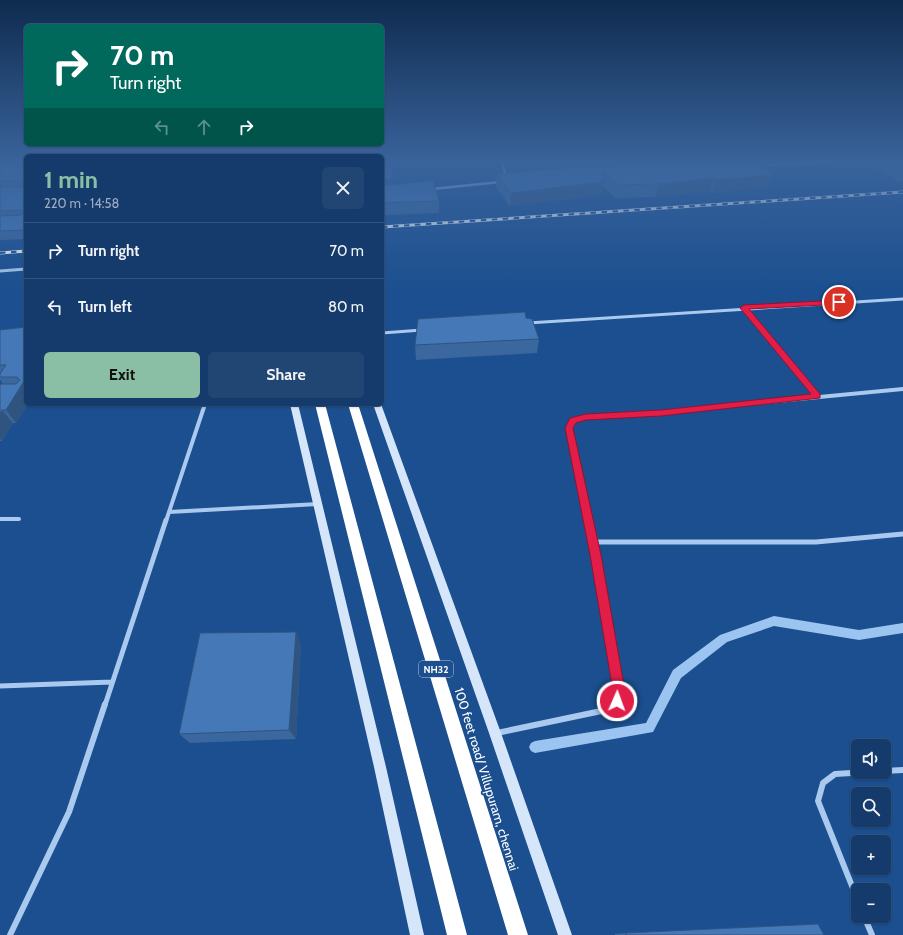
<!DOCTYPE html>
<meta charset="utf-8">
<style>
:root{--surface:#143b6b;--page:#214673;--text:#f1f3f6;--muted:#9dadc1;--line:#33557e;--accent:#8abfa5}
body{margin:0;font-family:Cabin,sans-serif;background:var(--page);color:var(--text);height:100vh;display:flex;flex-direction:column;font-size:15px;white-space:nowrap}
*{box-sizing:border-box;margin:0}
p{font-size:13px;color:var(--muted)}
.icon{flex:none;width:22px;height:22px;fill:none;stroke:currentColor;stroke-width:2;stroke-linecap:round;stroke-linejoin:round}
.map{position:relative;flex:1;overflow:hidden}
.panel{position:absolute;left:24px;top:154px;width:360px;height:252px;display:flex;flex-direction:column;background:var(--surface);border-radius:6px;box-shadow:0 1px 3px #0004,0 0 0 1px var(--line)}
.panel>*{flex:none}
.hud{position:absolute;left:24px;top:24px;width:360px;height:122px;border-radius:6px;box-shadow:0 1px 3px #0004,0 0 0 1px var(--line);background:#00695c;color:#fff;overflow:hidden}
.buttons{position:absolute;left:851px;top:739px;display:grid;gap:8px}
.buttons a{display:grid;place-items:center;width:40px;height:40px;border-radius:6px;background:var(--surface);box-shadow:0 1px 3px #0004,0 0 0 1px var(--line);font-size:20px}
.pin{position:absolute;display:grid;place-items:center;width:34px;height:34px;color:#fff;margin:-17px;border:2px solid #fff;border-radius:50%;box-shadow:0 1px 4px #0007}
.me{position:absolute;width:44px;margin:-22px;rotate:2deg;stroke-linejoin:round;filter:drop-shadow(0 0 3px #0008)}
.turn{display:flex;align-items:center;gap:14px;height:84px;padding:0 20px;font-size:18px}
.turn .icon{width:52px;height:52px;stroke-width:2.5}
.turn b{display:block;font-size:28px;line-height:34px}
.lanes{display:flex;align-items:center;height:38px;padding:0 20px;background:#0003;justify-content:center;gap:20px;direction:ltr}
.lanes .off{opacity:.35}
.round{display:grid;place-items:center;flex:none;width:42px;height:42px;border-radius:6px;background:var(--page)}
.summary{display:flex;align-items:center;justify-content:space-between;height:68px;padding:0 20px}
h1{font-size:24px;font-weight:800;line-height:30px;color:var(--accent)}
.button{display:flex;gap:8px;margin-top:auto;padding:8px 20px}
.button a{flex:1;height:46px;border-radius:6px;background:var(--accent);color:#111;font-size:16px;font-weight:800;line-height:46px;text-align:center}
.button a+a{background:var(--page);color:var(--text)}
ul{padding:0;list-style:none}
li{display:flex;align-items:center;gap:12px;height:56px;padding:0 20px;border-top:1px solid var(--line)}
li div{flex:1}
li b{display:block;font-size:15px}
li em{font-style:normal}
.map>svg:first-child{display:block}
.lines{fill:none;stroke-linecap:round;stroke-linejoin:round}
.stream{fill:#9cc4f0;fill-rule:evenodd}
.street-far4{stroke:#a9c9ee;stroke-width:2.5}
.street-far3{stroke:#a9c9ee;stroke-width:3}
.street-far2{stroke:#a9c9ee;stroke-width:4}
.street-far1{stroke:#a9c9ee;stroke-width:5}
.street{stroke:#a9c9ee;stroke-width:6}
.secondary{fill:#d6e6fa;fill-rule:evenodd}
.highway{fill:#fff;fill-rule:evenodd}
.rail-casing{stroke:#fff;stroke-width:3}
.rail{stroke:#1b4f8f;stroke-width:2;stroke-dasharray:5.5;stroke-linecap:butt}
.wall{fill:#3a679d}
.shaded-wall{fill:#305480}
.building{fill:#4478b7;stroke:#305480}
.route{fill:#e11d48;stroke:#92132f}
.labels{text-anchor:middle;stroke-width:3.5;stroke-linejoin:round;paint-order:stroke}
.shield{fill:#1b4f8f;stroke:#bbcadd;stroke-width:1}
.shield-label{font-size:10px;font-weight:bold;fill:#fff}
.near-street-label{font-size:13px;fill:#fff;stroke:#1b4f8f}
</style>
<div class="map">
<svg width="903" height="935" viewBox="0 0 903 935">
<rect width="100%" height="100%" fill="#1b4f8f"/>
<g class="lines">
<path class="stream" d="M774,616L859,630L903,623V633L859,640L774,626L727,642L681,678L653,732L535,753L531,751L529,747L531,743L535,741L646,723L673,670L720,635Z"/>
<path class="street-far4" d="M502,162L506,179
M761,165L834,162
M432,189L500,182"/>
<path class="street-far3" d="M0,271L26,269
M744,308L799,374
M528,323L903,299
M382,333L422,330"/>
<path class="street-far2" d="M798,373L817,396
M169,512L318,504
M0,519H19
M166,521L205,404
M589,521L569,428L573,420L595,416L653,413L903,389"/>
<path class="street-far1" d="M589,520L619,691L617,701L612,705
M593,542H816L903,534
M0,686L112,682
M105,705L166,520"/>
<path class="street" d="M497,733L606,710L613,704
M884,771L903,770
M858,901L818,801L823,783L835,774L868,772
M864,916L872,935
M10,935L69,812L105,704"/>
<path class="secondary" d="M290,404H298L386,767L424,935H410L374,767Z
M373,404H381L501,733L572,935H558L489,733Z"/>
<path class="highway" d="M315,404H325L467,935H447Z
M348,404H358L528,935H508Z"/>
<g class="rail-casing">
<path id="rail" d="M382,227L903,192
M0,253L26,251"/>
</g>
<use href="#rail" class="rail"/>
</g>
<path class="wall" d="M0,162H26V239L0,240Z
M382,162L393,185L439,201V213L382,215Z
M867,162H903V181H899Z
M766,167L767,187L712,193L710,191L655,197L615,198L603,186L601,195L510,206L496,187L497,174Z
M526,318L539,339L537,353L416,360L415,345Z
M26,327V404H28L16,423H13L2,441H0V384H3L0,380V330Z
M301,643L296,739L190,743L179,734Z
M626,933L824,935H615V934Z"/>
<path class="shaded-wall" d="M773,175L767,187L712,193L717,180Z
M715,178L710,191L655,197L659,184Z
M392,179L393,190L382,191V180Z
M603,182L601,195L510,206L511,193Z
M26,378V404H28L16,423L6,410Z
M2,410L13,423L2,441L0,439V414Z
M296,632L301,643L296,739L289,730Z"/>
<path class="building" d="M26,162V230L0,231V216L21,215L24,213L21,210L0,211V187H21L24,184L21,181H0V163Z
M382,162H391L392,179L382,180Z
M672,162H765L766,167L773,175L717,180L715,178L659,184L618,185L602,171L603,182L511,193L497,174L565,168Z
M892,162H903V168Z
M433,180L439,201L382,203V185H393Z
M525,312L526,318L532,319L539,339L415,345L418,319Z
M26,327V378L6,410H2L0,414V384H16L20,380L17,377H0V374L6,365H0V330Z
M296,632L289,730L179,734L200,633Z
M818,924L824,935H626V933Z"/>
<linearGradient id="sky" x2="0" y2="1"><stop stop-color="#0f2b4f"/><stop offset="0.55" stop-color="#39639b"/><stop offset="1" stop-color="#39639b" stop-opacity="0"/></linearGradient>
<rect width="903" height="293" fill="url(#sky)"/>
<path class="route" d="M839,300L843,302L842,304L749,309L820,394V398L661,416L586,420L576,423L573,428L601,555L625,691L621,706L617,707L613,706L611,701L613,691L590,555L565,428L570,418L586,414L661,410L811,394L740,308L744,305Z"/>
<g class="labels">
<rect class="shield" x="419" y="661" width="34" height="16" rx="3"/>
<g class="shield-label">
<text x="436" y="673">NH32</text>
</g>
<g class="near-street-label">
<text transform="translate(487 779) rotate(73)" y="5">100 feet road/ Villupuram, chennai</text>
</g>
</g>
</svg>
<div class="buttons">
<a><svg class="icon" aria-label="sound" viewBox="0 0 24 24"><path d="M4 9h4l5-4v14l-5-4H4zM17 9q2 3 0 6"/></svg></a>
<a><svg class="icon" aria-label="search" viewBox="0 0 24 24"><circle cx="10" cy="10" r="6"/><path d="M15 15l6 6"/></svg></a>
<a>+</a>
<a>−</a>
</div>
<div class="pin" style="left:839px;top:302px;background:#d93025"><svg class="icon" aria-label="arrive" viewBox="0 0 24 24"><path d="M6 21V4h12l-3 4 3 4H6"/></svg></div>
<svg class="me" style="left:617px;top:701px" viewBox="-20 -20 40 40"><circle r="17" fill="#e11d48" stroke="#fff" stroke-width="3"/><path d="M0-11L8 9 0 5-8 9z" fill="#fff"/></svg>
<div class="hud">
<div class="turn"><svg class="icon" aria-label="right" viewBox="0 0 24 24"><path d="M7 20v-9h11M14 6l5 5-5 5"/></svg><div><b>70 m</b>Turn right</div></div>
<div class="lanes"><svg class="icon off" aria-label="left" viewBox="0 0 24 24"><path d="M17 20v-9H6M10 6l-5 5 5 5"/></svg><svg class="icon off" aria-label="ahead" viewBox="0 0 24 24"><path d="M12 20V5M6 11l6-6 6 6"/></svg><svg class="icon" aria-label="right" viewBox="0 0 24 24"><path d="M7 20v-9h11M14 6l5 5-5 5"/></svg></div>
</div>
<section class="panel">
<div class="summary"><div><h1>1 min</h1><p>220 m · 14:58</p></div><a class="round"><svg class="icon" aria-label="close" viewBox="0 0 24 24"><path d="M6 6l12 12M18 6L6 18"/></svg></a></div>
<ul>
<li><svg class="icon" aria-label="right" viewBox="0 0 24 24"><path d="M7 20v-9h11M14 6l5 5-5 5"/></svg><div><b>Turn right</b></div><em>70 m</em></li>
<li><svg class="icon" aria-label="left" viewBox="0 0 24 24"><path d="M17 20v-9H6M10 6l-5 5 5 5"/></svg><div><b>Turn left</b></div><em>80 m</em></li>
</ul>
<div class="button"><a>Exit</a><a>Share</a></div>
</section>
</div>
